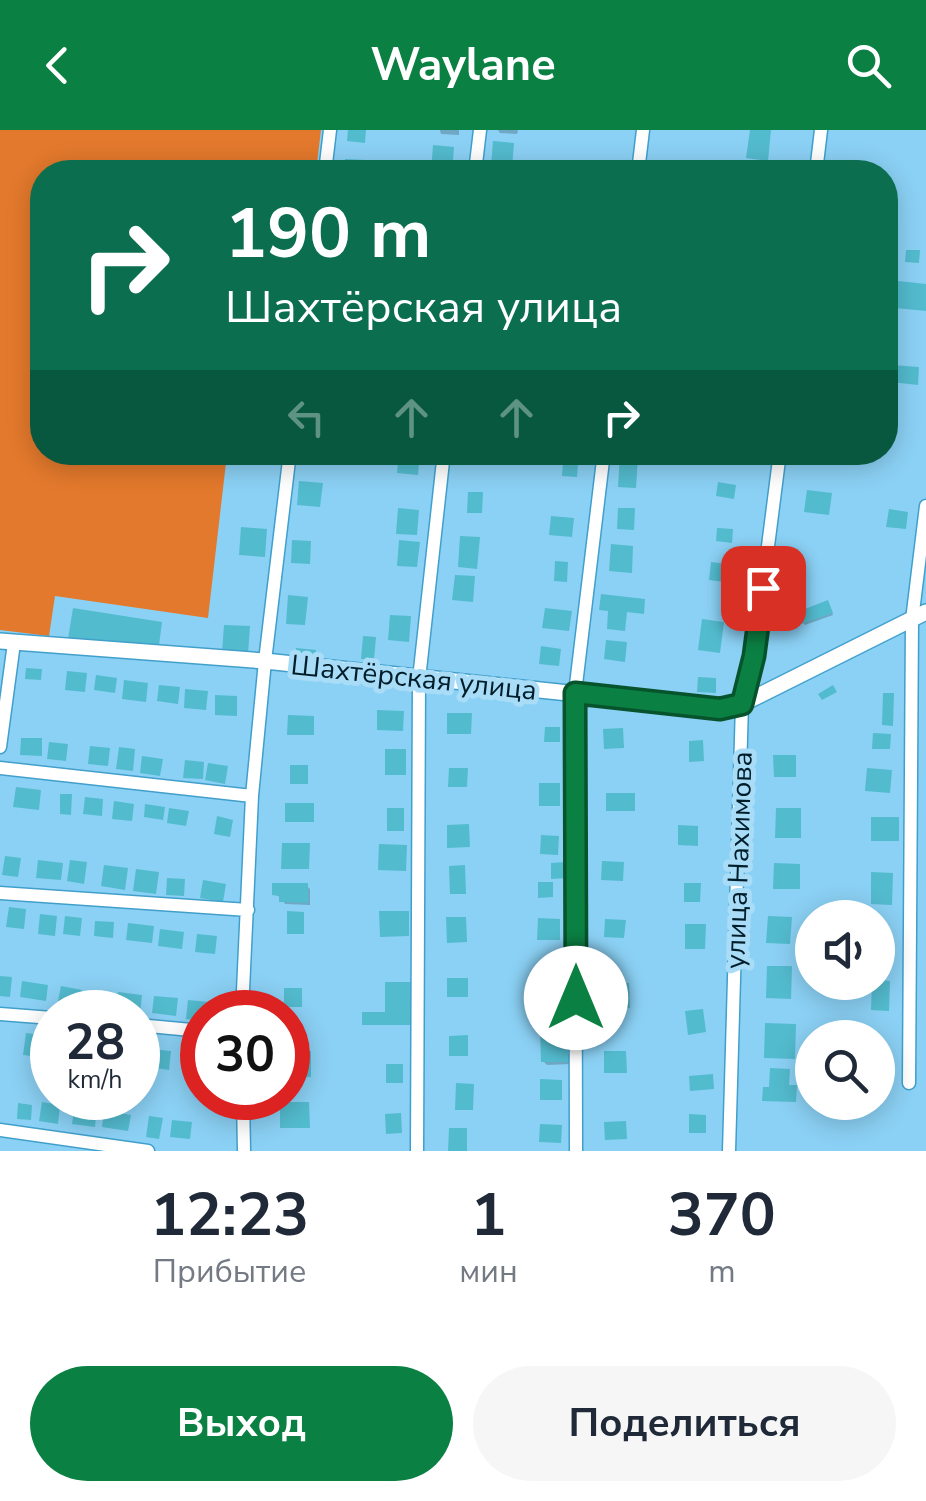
<!DOCTYPE html>
<html lang="ru">
<meta charset="utf-8">
<style>
:root{--surface:#fff;--page:#f6f6f7;--text:#1f2937;--muted:#747a83;--accent:#0b8043}
body{margin:0;font-family:"Nunito Sans",sans-serif;background:var(--page);color:var(--text);height:100vh;display:flex;flex-direction:column;font-size:38px;white-space:nowrap}
*{box-sizing:border-box;margin:0}
p{font-size:32px;color:var(--muted)}
.icon{flex:none;width:55px;height:55px;fill:none;stroke:currentColor;stroke-width:2;stroke-linecap:round;stroke-linejoin:round}
.map{position:relative;height:1021px;overflow:hidden}
.drawer{display:flex;flex-direction:column;background:var(--surface);flex:1}
.drawer>*{flex:none}
.guide{position:absolute;left:30px;top:30px;width:868px;height:305px;border-radius:40px;box-shadow:0 5px 25px #0003;background:#0b6e4f;color:#fff;overflow:hidden}
.tools{position:absolute;left:795px;top:770px;display:grid;gap:20px}
.tools a{display:grid;place-items:center;width:100px;height:100px;border-radius:50%;background:var(--surface);box-shadow:0 5px 25px #0003;font-size:50px}
.speed{position:absolute;left:30px;top:860px;display:flex;gap:20px;font-size:50px;font-weight:700;text-align:center}
.speed>*{display:grid;place-content:center;width:130px;height:130px;border-radius:50%;background:var(--surface);box-shadow:0 5px 25px #0003;line-height:1}
.speed small{font-size:25px;font-weight:400}
.speed .limit{border:15px solid #d22;background:#fff;color:#111}
.pin{position:absolute;display:grid;place-items:center;width:85px;height:85px;color:#fff;margin:-42px;border-radius:20px;box-shadow:0 5px 15px #0006}
.me{position:absolute;width:110px;margin:-55px;rotate:0deg;stroke-linejoin:round;filter:drop-shadow(0 0 8px #0008)}
.turn{display:flex;align-items:center;gap:35px;height:210px;padding:0 30px;font-size:45px}
.turn .icon{width:130px;height:130px;stroke-width:2.5}
.turn b{display:block;font-size:70px;line-height:85px}
.lanes{display:flex;align-items:center;height:95px;padding:0 30px;background:#0003;justify-content:center;gap:50px;direction:ltr}
.lanes .off{opacity:.35}
.eta{display:flex;justify-content:space-evenly;align-items:center;height:170px;text-align:center}
.eta b{font-size:60px;font-weight:700;line-height:70px}
.button{display:flex;gap:20px;margin-top:auto;padding:20px 30px}
.button a{flex:1;height:115px;border-radius:60px;background:var(--accent);color:#fff;font-size:40px;font-weight:700;line-height:115px;text-align:center}
.button a+a{background:var(--page);color:var(--text)}
header{display:flex;justify-content:space-between;align-items:center;height:130px;padding:0 30px;background:var(--accent);color:#fff;font-size:45px;font-weight:700}
.map>svg:first-child{display:block}
.green{fill:#e3792c}
.shadow{fill:#0003}
.building{fill:#53bbce}
.lines{fill:none;stroke-linecap:round;stroke-linejoin:round}
.minor-casing{stroke:#419fcb;stroke-width:15}
.tertiary-casing{stroke:#419fcb;stroke-width:18}
.minor{stroke:#fff;stroke-width:12}
.tertiary{stroke:#fff;stroke-width:15}
.route-casing{stroke:#07532c;stroke-width:25}
.route{stroke:#0b8043;stroke-width:18}
.labels{text-anchor:middle;stroke-width:10;stroke-linejoin:round;paint-order:stroke}
.street-label{font-size:28px;fill:#001d2a;stroke:#a8dcf7}
</style>
<header><svg class="icon" aria-label="back" viewBox="0 0 24 24"><path d="M15 5l-7 7 7 7"/></svg>Waylane<svg class="icon" aria-label="search" viewBox="0 0 24 24"><circle cx="10" cy="10" r="6"/><path d="M15 15l6 6"/></svg></header>
<div class="map">
<svg width="926" height="1021" viewBox="0 0 926 1021">
<rect width="100%" height="100%" fill="#8bd1f5"/>
<path class="green" d="M0,0H321L316,42H42V322L281,323L280,328L227,324L208,488L55,466L49,506L0,500Z"/>
<path class="shadow" d="M440,0H459V5L441,4Z
M498,0H518L517,4L500,3Z
M307,322H325L324,328L309,326Z
M829,475L833,485L805,495L803,493Z
M307,756L310,759V775L285,774L282,768L274,764Z
M560,902L563,905V922L570,925V934L547,935L543,931Z"/>
<path class="building" d="M348,0H366L365,13L347,11Z
M750,0H771L768,31L746,28Z
M493,11L514,13L512,38L491,36Z
M433,15L454,17L452,42L431,41Z
M345,29L366,30L365,42H344Z
M906,120H920L919,133L905,132Z
M898,151L926,154V181L895,178Z
M892,235L919,237L918,255L891,252Z
M399,322H420L418,345L397,343Z
M467,322H484V331H467Z
M620,324L638,326L636,358L618,357Z
M563,332L578,333L577,347L562,346Z
M299,351L323,353L320,377L297,375Z
M718,352L736,355L734,369L716,366Z
M807,360L832,363L829,385L804,382Z
M468,362H483L482,383H467Z
M398,378L419,380L417,405L396,404Z
M618,378H635L634,400L617,399Z
M889,379L908,382L906,399L886,397Z
M551,386L574,388L572,407L549,405Z
M241,397L267,399L265,427L239,425Z
M717,398L733,399L732,413L716,411Z
M460,406L480,407L477,439L458,437Z
M292,410L311,411L310,434L291,433Z
M399,410L420,412L417,437L397,436Z
M611,414L633,416L632,443L609,441Z
M555,431L568,432L567,452L554,451Z
M711,432L727,434L725,452L709,450Z
M455,445L475,446L473,472L452,470Z
M601,464L645,469L644,484L627,482L625,501L607,499L608,481L599,480Z
M288,465L308,467L305,495L286,494Z
M828,470L833,483L801,494L797,482Z
M73,478L162,492L158,523L68,509Z
M545,478L572,481L569,501L542,498Z
M390,485L411,486L409,512L388,510Z
M702,489L724,492L720,523L698,520Z
M224,495L250,496L248,524L222,522Z
M363,506L376,507L374,530L361,529Z
M606,510L627,512L625,532L604,529Z
M541,516L561,519L559,536L539,534Z
M296,518L316,520L315,532L295,529Z
M26,538L42,539L41,550L25,549Z
M67,541L87,543L85,562L65,560Z
M96,545L117,548L115,563L94,560Z
M698,547L716,548V563L697,562Z
M124,550L148,553L146,572L122,569Z
M159,555L180,557L178,574L157,571Z
M833,555L837,562L822,570L818,564Z
M185,559L208,561L206,580L184,578Z
M883,563H894L893,596L882,595Z
M215,565L237,566V586L215,585Z
M377,580L404,581L403,601L377,600Z
M447,583H472L471,604H447Z
M288,585L314,586V605H287Z
M545,597H560V612H544Z
M623,598L624,618L604,619L603,599Z
M873,603L891,604L890,619H872Z
M21,608H42V626L20,625Z
M703,610L704,631L689,632V611Z
M49,612L68,614L66,631L47,629Z
M90,616L110,618L108,636L88,634Z
M119,617L135,619L133,641L116,639Z
M385,619H406V645H385Z
M773,625H796V647H774Z
M142,626L163,629L160,646L140,643Z
M185,630L204,632L203,649L183,648Z
M208,633L228,636L225,654L205,650Z
M290,635H308V654H290Z
M449,638H468L467,657H448Z
M867,638L892,640L890,663L865,661Z
M539,653H560V676H539Z
M16,657L41,660L39,680L13,677Z
M606,663H635V681H606Z
M60,664H72L71,685L60,684Z
M85,667L103,669L102,686L83,684Z
M114,671L134,674L132,691L112,689Z
M285,673H314V692H285Z
M145,674L165,677L163,690L144,687Z
M169,678L189,681L186,696L167,693Z
M387,678H404V701H387Z
M776,678H801V708H775Z
M217,686L233,690L230,707L214,704Z
M871,687H899V711H871Z
M469,694L470,717L447,718V695Z
M678,695L698,696V716L678,715Z
M541,705L559,706L558,725L540,724Z
M282,713H310L309,739H281Z
M379,714L407,715L406,741L378,740Z
M5,726L21,728L18,747L2,745Z
M38,730L63,733L61,750L36,748Z
M70,730L87,732L84,754L67,751Z
M602,731L624,732L623,751L601,750Z
M566,732L567,748L551,749V733Z
M774,733L800,734V759H773Z
M104,735L128,738L125,760L101,756Z
M465,735L466,764H450L449,736Z
M136,739L159,742L156,764L133,761Z
M871,742L893,743L892,775L871,774Z
M167,748L185,749L184,766L166,765Z
M203,750L226,754L223,772L200,768Z
M538,752H553V767L538,768Z
M272,753H308V773L279,772V766L272,765Z
M684,753H701L700,772H684Z
M9,777L26,779L24,799L6,797Z
M287,781L304,782V804H287Z
M379,781H409V806L380,807Z
M40,784L57,786L55,806L38,804Z
M65,786L82,788L80,806L63,804Z
M768,786L792,787L790,814L766,813Z
M446,787H466L467,812L447,813Z
M538,788L560,789V810H537Z
M605,789L626,790L624,808L604,807Z
M95,791L114,792L113,808L94,806Z
M128,793L154,796L152,813L126,810Z
M685,794H706L705,819H685Z
M160,799L184,802L182,819L158,816Z
M878,803H888V825H878Z
M197,804L217,806L215,824L195,822Z
M767,836H792L791,869L766,868Z
M0,846L12,847L10,867L0,866Z
M447,848H468V867H447Z
M878,850L890,851L889,881L871,880L872,852H878Z
M22,851L48,855L46,871L20,867Z
M385,852H414V895H362V882H385Z
M629,853L630,878L606,879L605,854Z
M61,856L82,860L79,875L58,871Z
M537,857L561,859L560,878L536,876Z
M284,858H302V877H284Z
M91,862L109,864L108,878L89,876Z
M118,862L142,865L140,883L116,880Z
M154,866L178,868L176,886L152,883Z
M188,870L209,872L207,882H202V891L186,889Z
M703,879L706,902L688,905L685,881Z
M765,893L796,894L795,929L764,928Z
M540,900H561V919H568V932H541Z
M26,903L41,905L39,927L23,925Z
M468,905V926H449V906Z
M878,910H885L886,934H878Z
M151,919L171,921L169,940L149,937Z
M311,921V947L288,948V922Z
M604,921H626L627,943H604Z
M193,926L202,927V947L192,946Z
M386,934H403V953H386Z
M770,938L790,939L789,955H797L796,972L762,971L763,957H769Z
M713,944L714,959L690,961L689,946Z
M540,949L562,950V970H540Z
M456,953L474,954L473,980H455Z
M42,972L60,975L58,994L39,991Z
M280,972H309L310,998H280Z
M18,973L32,975L31,990L17,989Z
M75,973L97,976L95,997L72,994Z
M104,980L131,985L128,1001L102,997Z
M401,983L402,1003L386,1004L385,984Z
M689,984L706,985V1003H689Z
M149,986L163,988L159,1009L146,1007Z
M172,990L192,992L190,1009L170,1007Z
M626,991L627,1009L605,1010L604,992Z
M540,994L562,995L561,1013L539,1012Z
M449,998H467V1021H448Z"/>
<g class="lines">
<g class="minor-casing">
<path id="minor" d="M325,42L330,0
M475,42L480,0
M638,42L643,0
M816,42L821,0
M0,617L14,513
M0,638L252,666
M0,763L248,780
M242,882L252,666L265,531L290,322
M0,884L52,888
M138,895L202,901
M909,953L912,490L926,376
M243,968L244,1021
M0,1000L148,1021
M417,1021L419,549L444,322
M576,1021L575,563L604,322
M729,1021L742,574L754,526L780,322"/>
</g>
<g class="tertiary-casing">
<path id="tertiary" d="M0,511L265,531L720,579L742,574L926,482"/>
</g>
<use href="#minor" class="minor"/>
<use href="#tertiary" class="tertiary"/>
</g>
<g class="lines">
<g class="route-casing">
<path id="route" d="M576,868L575,563L720,579L742,574L754,526L763,458"/>
</g>
<use href="#route" class="route"/>
</g>
<g class="labels">
<g class="street-label">
<text transform="translate(414 547) rotate(6)" y="10">Шахтёрская улица</text>
<text transform="translate(738 730) rotate(-88)" y="10">улица Нахимова</text>
</g>
</g>
</svg>
<div class="tools">
<a><svg class="icon" aria-label="sound" viewBox="0 0 24 24"><path d="M4 9h4l5-4v14l-5-4H4zM17 9q2 3 0 6"/></svg></a>
<a><svg class="icon" aria-label="search" viewBox="0 0 24 24"><circle cx="10" cy="10" r="6"/><path d="M15 15l6 6"/></svg></a>
</div>
<div class="speed"><div>28<small>km/h</small></div><div class="limit">30</div></div>
<div class="pin" style="left:763px;top:458px;background:#d93025"><svg class="icon" aria-label="arrive" viewBox="0 0 24 24"><path d="M6 21V4h12l-3 4 3 4H6"/></svg></div>
<svg class="me" style="left:576px;top:868px" viewBox="-20 -20 40 40"><circle r="19" fill="#fff"/><path d="M0-13L10 11 0 6-10 11z" fill="#0b8043"/></svg>
<div class="guide">
<div class="turn"><svg class="icon" aria-label="right" viewBox="0 0 24 24"><path d="M7 20v-9h11M14 6l5 5-5 5"/></svg><div><b>190 m</b>Шахтёрская улица</div></div>
<div class="lanes"><svg class="icon off" aria-label="left" viewBox="0 0 24 24"><path d="M17 20v-9H6M10 6l-5 5 5 5"/></svg><svg class="icon off" aria-label="ahead" viewBox="0 0 24 24"><path d="M12 20V5M6 11l6-6 6 6"/></svg><svg class="icon off" aria-label="ahead" viewBox="0 0 24 24"><path d="M12 20V5M6 11l6-6 6 6"/></svg><svg class="icon" aria-label="right" viewBox="0 0 24 24"><path d="M7 20v-9h11M14 6l5 5-5 5"/></svg></div>
</div>
</div>
<section class="drawer">
<div class="eta">
<div><b>12:23</b><p>Прибытие</p></div>
<div><b>1</b><p>мин</p></div>
<div><b>370</b><p>m</p></div>
</div>
<div class="button"><a>Выход</a><a>Поделиться</a></div>
</section>
